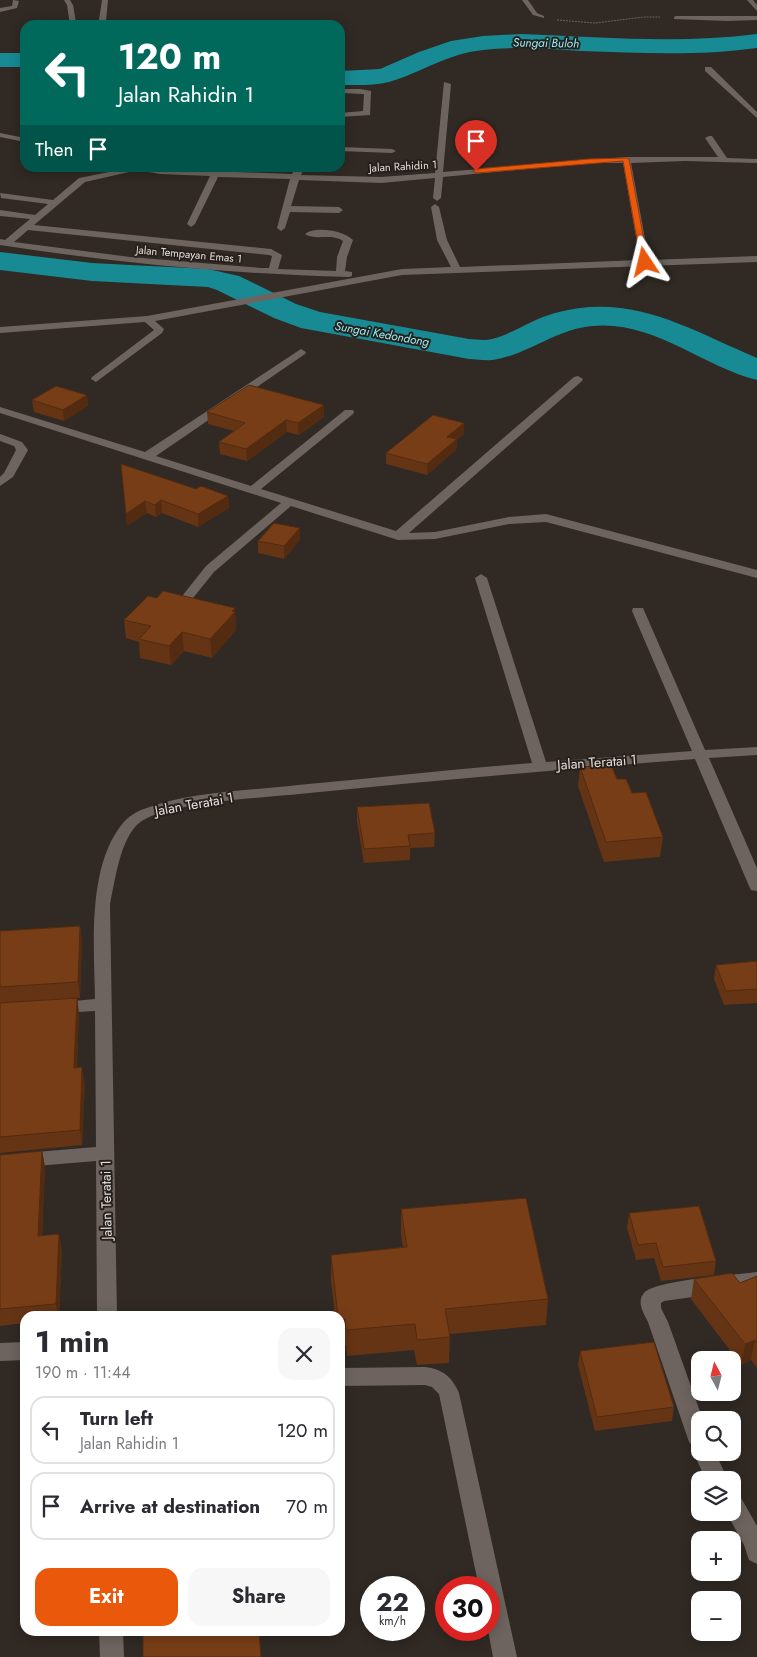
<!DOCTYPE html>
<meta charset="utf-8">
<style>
:root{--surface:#fff;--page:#f7f7f7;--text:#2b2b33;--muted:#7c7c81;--line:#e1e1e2;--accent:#ea580c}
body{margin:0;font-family:Jost,sans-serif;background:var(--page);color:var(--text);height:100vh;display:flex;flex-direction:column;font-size:19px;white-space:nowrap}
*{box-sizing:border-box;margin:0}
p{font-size:16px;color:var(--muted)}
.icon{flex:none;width:28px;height:28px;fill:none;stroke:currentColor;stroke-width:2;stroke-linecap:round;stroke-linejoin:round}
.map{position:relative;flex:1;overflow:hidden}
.sheet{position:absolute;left:20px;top:1311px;width:325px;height:325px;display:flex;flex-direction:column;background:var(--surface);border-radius:15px;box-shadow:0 2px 12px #0003}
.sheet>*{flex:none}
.hud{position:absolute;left:20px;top:20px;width:325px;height:152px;border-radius:15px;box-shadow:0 2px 12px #0003;background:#00695c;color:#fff;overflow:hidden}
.needle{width:32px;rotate:353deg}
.buttons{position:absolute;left:691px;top:1351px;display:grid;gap:10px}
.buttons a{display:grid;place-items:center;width:50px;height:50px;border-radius:10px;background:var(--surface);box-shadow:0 2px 12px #0003;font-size:25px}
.speed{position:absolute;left:360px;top:1576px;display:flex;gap:10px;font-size:25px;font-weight:700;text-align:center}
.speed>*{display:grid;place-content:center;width:65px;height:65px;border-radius:50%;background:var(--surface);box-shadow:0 2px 12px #0003;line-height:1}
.speed small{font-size:12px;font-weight:400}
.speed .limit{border:8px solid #d22;background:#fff;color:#111}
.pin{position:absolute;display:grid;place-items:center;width:42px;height:42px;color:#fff;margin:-51px -21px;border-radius:50% 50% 50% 0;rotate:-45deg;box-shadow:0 0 5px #0007}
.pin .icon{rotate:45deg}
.me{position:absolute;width:55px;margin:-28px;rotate:350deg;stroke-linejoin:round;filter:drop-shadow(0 0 4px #0008)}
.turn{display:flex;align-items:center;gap:18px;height:105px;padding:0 15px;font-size:22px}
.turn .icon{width:65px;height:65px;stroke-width:2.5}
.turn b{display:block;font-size:35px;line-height:42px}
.then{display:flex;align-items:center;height:48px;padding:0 15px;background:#0003;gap:10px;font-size:19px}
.round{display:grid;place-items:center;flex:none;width:52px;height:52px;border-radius:15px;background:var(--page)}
.headline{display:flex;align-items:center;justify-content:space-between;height:85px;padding:0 15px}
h1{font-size:30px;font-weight:700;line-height:38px}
.primary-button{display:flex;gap:10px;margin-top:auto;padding:10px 15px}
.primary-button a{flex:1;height:58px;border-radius:15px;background:var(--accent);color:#fff;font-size:20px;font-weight:700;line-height:58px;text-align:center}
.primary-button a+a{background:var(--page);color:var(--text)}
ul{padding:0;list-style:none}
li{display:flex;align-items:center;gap:15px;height:68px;margin:0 10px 8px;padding:0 5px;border:2px solid var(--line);border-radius:15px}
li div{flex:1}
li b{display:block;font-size:19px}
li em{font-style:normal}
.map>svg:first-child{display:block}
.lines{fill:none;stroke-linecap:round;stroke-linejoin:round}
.river{fill:#188a93;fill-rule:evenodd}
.path{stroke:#69635f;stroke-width:1;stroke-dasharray:2 1;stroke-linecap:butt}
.minor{fill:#6d645f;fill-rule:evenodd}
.wall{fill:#653414}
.shaded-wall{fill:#532b10}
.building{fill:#763d17;stroke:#532b10}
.route{fill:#ea580c;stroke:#983908}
.labels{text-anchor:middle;stroke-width:4;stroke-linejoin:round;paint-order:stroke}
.far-street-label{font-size:11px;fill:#e3dedc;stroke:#261f1b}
.far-water-label{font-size:12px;font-style:italic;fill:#93eef8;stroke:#261f1b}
.street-label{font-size:14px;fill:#e3dedc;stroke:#261f1b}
</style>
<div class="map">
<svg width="757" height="1657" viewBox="0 0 757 1657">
<rect width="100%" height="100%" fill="#302924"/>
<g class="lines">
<path class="river" d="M521,34C600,37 679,44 757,34V48C698,56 641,53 582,51C549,49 516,46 483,50C446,54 423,72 389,82C374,86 356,85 340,85V71L380,69L419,52L451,41L483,36Z
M0,53H25V67H0Z
M0,252L92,263L208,269L239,276L296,304L320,312L469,339C476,339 485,341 492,339C514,333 533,319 555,313C632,292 688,329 757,358V380C701,366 654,320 592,326C556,329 528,355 492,360C484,361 477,359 469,359L301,328L274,318L217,290L208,287L92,281L0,270Z"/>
<path class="path" d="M557,20L595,23L644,17H660"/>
<path class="minor" d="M13,0L19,1L17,8L0,12V8L12,6Z
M64,0H70L73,5L76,22L99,20L102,0H108L106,21L117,25H70L67,5Z
M522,0H528L537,13L544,16V18L533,15Z
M747,0H753L757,5V11Z
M676,16H757V20L727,21L674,19V17Z
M705,67H711L757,112V118L705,71Z
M444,82L451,84L443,172L626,157H718L705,138L709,136H712L727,158L757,159V163L685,161L631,163L649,260L757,256V262L402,275L155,321L164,329L162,333L96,382L91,379L92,377L154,330L145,322L0,333V327L147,316L402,269L451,267L437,240L431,207L435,204L439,207L447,240L460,267L640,260L623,163H589L443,177L441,198L437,201L433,198L435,178L381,183L299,180L291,206L339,207L343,210L339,213L290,212L285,228L281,231L277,228L290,179L218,177L195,224L191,227L187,224L210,176L160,174L138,170L85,182L34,225L271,249L282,255L278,269L336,271L337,257L343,241C331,233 315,241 305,234C315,226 343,230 353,240L347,257L345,271L352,272V276L349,277C232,274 116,263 0,245V239L5,240L30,219L0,216V210L35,215L48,204L1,198L0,193L53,200L79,178L129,168L292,174L296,168H299L303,170L301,175L381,177L435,173ZM28,230L269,255L272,256L269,268H261L130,257L14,242Z
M340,89H360L371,91L370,115L340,117V113L363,111L364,94L340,93Z
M0,133L25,138V142L0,137Z
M340,147L392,149L396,151L392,153L340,151Z
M301,349L306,352L305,354L156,456L251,486L345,410H353L354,412L353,414L261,489L396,531L574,377L578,376L583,379L582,381L409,533L435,532L509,517L546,514L757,570V578L546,522L509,524L435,539L398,540L291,506L214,572L189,603L185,604L179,600L206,566L281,503L0,413V407L145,452Z
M0,434L22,442L28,450L13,477L0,486V477L4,473L16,450L14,446L0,441Z
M481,574L487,578L546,762L692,751L632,611L633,608H643L705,750L757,747V755L709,758L757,868V891L751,890L749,886L695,759C563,769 431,781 299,794C263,798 166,802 139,823C120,839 115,881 110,904L117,1316H97L96,1161L0,1169V1155L96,1147L95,1011L59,1013L53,1011L51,1007L53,1003L95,999C94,945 87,866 123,823C128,817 134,813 141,810C190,791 247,791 298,785C376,778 454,769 532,763L475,578Z
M757,1272V1288L664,1301L661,1303V1308L668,1322L703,1420H700V1452H715L728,1480H706L693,1452L695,1449L689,1442L648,1322C644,1314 636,1302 644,1293C655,1280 736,1275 757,1272Z
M25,1342V1360L0,1361V1343Z
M425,1367C443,1369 452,1377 459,1393L517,1657H493L488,1630L489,1588H479L439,1394L432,1387L425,1385L340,1386V1368Z
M732,1493L740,1496L757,1526V1564L749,1560L744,1545L726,1512H732Z
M99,1631H123L124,1657H100Z"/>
</g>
<path class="wall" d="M87,395L88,406L64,421L34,412L32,400Z
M207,412L324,417L299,435L287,432L247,461L220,454L219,442L234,431L208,424Z
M464,434L457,440L456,450L427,475L386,464V453Z
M121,464L196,489L228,496L229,508L198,527L162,513L156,517L147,513L127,526Z
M300,540L284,559L258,553V541Z
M157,598L235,608L236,630L212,658L184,651L171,665L140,658L139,642L126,638L124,620Z
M580,767L617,779L632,793L663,837L660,857L604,862L578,786Z
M357,807L435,833L434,847L410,848V860L364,863L357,821Z
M80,926L82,942L80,998H77L79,1014L77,1068L85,1083L82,1145L0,1153V931Z
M757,961V1003L724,1005L714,979L716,965Z
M42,1151L45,1167L42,1236L59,1234L62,1250L59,1316H25V1323L0,1326V1155Z
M401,1209L548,1299L546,1325L450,1334L449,1363L417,1365L414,1350L347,1356L346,1345L340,1346V1316H335L331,1281V1255L403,1247L401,1235Z
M629,1213L716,1261L714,1275L661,1281L654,1258L636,1260L627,1228Z
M757,1276V1368L751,1360L741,1365L691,1299L694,1279L740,1283Z
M580,1351L674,1407L672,1421L595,1431L578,1365Z"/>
<path class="shaded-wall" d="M87,395L88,406L64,421L63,410Z
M324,405V417L299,435L298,423Z
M286,420L287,432L247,461L246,449Z
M464,423V434L457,440L456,450L427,475V464L447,437Z
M228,496L229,508L198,527V514Z
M161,500L162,513L156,517L155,505Z
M145,501L147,513L127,526L126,514Z
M300,528V540L284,559V546Z
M235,608L236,630L212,658L210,639Z
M182,632L184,651L171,665L169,646Z
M80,926L82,942L80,998L78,982Z
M77,998L79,1014L76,1084L74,1068Z
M82,1067L85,1083L82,1145L80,1130Z
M42,1151L45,1167L41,1252L38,1236Z
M59,1234L62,1250L59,1316H58L56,1304Z
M755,1340L751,1360L741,1365L745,1344Z"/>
<path class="building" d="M249,385L324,405L298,423L286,420L246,449L219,442L245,423L207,412Z
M56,386L87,395L63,410L32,400Z
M433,415L464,423L447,437L457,439L427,464L386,453Z
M121,464L196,489L201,486L228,496L198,514L161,500L155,505L145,501L126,514Z
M274,523L300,528L284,546L258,541Z
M163,591L235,608L232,611L235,612L210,639L182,632L169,646L139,639L151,626L124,620L148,596L157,598Z
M611,765L617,779H626L632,793L646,792L663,837L606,842L580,767Z
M429,803L435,833L408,835L410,846L364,849L357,807Z
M80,926L78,982L0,987V931Z
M757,961V989L726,991L716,965Z
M77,998L74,1068L82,1067L80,1130L0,1137V1003Z
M42,1151L38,1236L59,1234L56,1304L0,1309V1155Z
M526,1198L548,1299L445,1309L450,1337L417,1340L415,1324L346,1330L345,1319L340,1320V1316H338L331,1255L407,1247L401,1209Z
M699,1206L716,1261L663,1267L656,1243L638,1245L629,1213Z
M732,1273L740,1283L757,1276V1342L755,1340L745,1344L694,1279Z
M654,1342L674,1407L597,1417L580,1351Z
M143,1631H259L261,1657H143Z"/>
<path class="route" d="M626,158L629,159L648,262L645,264L641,262L623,161L476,173L473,171L476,169L589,159Z"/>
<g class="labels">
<g class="far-street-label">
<text transform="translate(403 166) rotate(-3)" y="4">Jalan Rahidin 1</text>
<text transform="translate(189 254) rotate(5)" y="4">Jalan Tempayan Emas 1</text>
</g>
<g class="far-water-label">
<text transform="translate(546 43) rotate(1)" y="4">Sungai Buloh</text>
<text transform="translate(382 334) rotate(10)" y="4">Sungai Kedondong</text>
</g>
<g class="street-label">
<text transform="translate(597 762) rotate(-4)" y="5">Jalan Teratai 1</text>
<text transform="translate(194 804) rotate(-10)" y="5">Jalan Teratai 1</text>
<text transform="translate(106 1200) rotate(-91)" y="5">Jalan Teratai 1</text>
</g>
</g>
</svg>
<div class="buttons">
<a><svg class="needle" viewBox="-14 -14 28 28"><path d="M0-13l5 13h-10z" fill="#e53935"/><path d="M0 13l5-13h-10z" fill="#7c7c81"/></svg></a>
<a><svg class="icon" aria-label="search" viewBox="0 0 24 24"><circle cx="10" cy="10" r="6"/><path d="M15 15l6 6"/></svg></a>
<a><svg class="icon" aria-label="layers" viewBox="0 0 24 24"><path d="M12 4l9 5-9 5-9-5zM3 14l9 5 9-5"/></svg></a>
<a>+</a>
<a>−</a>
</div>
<div class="speed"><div>22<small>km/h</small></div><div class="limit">30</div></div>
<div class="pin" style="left:476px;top:171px;background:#d93025"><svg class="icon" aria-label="arrive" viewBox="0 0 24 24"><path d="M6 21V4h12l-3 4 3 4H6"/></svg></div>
<svg class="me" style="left:645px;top:262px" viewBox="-20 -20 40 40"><path d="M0-17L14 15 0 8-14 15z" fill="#ea580c" stroke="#fff" stroke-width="4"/></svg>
<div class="hud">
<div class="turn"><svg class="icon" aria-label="left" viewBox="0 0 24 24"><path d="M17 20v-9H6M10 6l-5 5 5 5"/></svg><div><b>120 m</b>Jalan Rahidin 1</div></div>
<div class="then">Then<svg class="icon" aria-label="arrive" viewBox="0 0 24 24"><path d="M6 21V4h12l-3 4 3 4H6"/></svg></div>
</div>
<section class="sheet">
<div class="headline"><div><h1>1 min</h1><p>190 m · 11:44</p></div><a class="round"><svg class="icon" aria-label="close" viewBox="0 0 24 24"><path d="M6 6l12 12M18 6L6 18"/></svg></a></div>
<ul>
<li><svg class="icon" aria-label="left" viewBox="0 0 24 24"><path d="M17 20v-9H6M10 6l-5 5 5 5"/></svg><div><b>Turn left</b><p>Jalan Rahidin 1</p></div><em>120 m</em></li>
<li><svg class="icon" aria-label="arrive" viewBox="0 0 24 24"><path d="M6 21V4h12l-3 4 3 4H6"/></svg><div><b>Arrive at destination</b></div><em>70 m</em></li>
</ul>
<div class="primary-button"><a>Exit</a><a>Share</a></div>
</section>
</div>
